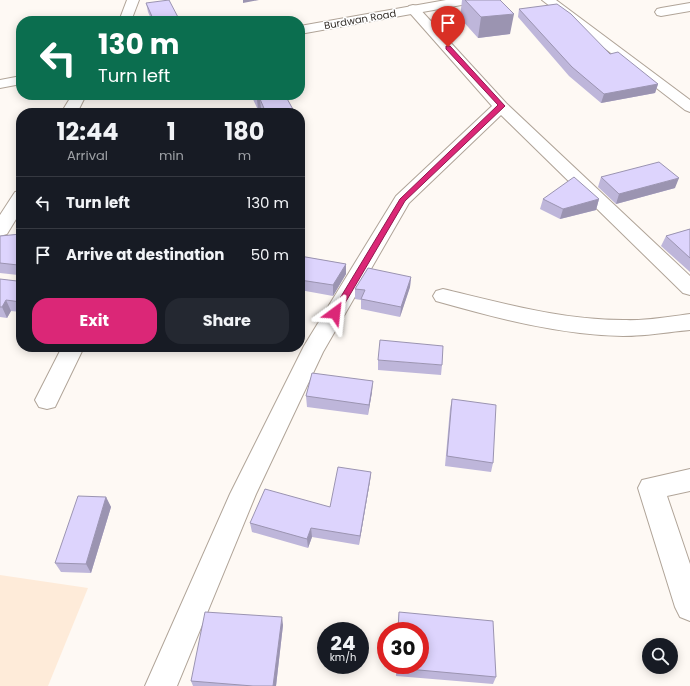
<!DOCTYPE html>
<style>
:root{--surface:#171b24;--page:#242831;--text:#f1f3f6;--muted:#9ea1a6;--line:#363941;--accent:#db2777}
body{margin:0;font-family:Poppins,sans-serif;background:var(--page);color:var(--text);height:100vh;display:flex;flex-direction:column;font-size:15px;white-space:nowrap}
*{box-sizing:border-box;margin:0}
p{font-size:13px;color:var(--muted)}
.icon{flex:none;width:22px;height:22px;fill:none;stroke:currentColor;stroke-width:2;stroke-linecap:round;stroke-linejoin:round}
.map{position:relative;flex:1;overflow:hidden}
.sheet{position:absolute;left:16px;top:108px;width:289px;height:244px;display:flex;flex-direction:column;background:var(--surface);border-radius:16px;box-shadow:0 2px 10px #0003}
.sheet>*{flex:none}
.hud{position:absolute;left:16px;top:16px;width:289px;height:84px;border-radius:16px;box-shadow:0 2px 10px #0003;background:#0b6e4f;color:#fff;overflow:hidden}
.tools{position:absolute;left:642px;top:638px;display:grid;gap:8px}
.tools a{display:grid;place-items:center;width:36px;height:36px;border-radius:50%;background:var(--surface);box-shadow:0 2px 10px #0003;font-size:20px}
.speed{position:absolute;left:317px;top:622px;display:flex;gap:8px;font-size:20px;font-weight:700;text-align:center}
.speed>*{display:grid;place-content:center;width:52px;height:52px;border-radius:50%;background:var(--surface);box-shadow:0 2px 10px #0003;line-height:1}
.speed small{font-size:10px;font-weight:400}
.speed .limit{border:6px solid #d22;background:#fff;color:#111}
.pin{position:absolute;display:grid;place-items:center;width:34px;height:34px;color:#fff;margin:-41px -17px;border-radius:50% 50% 50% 0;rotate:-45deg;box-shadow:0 0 4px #0007}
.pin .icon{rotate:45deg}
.me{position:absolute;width:44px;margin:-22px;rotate:30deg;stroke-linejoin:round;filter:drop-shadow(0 0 3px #0008)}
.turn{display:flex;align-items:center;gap:14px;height:84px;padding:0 16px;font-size:18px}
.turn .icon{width:52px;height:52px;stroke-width:2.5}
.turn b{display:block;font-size:28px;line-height:34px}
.eta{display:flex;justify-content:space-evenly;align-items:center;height:68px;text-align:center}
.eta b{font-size:24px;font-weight:700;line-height:28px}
.primary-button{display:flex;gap:8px;margin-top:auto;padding:8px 16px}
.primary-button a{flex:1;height:46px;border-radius:16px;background:var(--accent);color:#fff;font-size:16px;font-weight:700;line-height:46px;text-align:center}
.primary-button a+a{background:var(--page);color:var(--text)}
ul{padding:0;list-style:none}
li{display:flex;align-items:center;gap:12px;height:52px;padding:0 16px;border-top:1px solid var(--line)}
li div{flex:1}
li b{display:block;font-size:15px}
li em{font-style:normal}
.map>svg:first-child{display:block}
.built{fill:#feebd9}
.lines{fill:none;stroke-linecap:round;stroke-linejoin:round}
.minor-casing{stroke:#b0a498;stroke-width:2}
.tertiary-casing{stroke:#b0a498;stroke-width:2}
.primary-casing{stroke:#b0a498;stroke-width:2}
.minor{fill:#fff;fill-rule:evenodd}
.tertiary{fill:#fff;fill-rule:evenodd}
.primary{fill:#fff;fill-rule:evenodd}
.wall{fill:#beb6da}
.shaded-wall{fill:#9b94b1}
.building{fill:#ddd4fd;stroke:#9b94b1}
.route{fill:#db2777;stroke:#8e194d}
.labels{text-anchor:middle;stroke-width:3;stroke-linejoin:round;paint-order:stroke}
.far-street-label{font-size:10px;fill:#35302b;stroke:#fff}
</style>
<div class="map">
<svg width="690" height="686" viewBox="0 0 690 686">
<rect width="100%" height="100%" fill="#fef9f4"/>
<path class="built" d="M0,575L88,588L48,686H0Z"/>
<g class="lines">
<g class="minor-casing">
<path id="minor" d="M542,0H556L690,100V112L685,110Z
M690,3V11L661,16L657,15L655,12L657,9L661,8Z
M413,5L417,6L506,103L690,276V295L683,293L501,115L409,203L323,352L256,494L177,686H145L230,494L304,346L396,196L492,106L409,12L407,9L409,6Z
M443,289C502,303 562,320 623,320C645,321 668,317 690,314V330C668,332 646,336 623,336C561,335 496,318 436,301L433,296L436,291Z
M62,347H84L55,407L47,409L39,407L35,400Z
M690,469V491L667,496L690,564V621L680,617L675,607L638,488L642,480Z"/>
</g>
<g class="tertiary-casing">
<path id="tertiary" d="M127,0H139L131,21H119Z
M72,95H86L77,113H61Z
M21,191V211L7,234L0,236V215L15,192Z"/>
</g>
<g class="primary-casing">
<path id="primary" d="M446,0H473L471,3L467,4L300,34V26Z
M21,76V84L0,88V80Z"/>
</g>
<use href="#minor" class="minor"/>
<use href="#tertiary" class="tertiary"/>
<use href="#primary" class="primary"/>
</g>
<path class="wall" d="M462,0H500L510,34L478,38L460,18Z
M146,3L180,21H152L148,12Z
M519,9L610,54L658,84L655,93L601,103L569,76L518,17Z
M251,95H285L295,113H262L261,109L258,110Z
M601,177L675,188L616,204L598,187Z
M543,199H599L596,210L560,219L540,209Z
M690,229V272L661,246L666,236Z
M21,234V312L11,311L7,318L0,317V279L17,281L18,275L0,273V236Z
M300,256L346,264V274L333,296L300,290Z
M411,277L410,287L400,317L361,309V300L355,299V289Z
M378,360L442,365L441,375L378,370Z
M372,392L368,415L307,407L306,396Z
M452,399L493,463L491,472L445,466L450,409Z
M371,472L370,481L359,545L312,537L308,548L252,532L250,523L330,507Z
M106,497L111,507L91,573L61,572L55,563Z
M399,612L496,677L493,684L396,676V665H420V631H397Z
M283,625L276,686H193L191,681Z"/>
<path class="shaded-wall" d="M243,0H259L243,3Z
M514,14L510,34L478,38L481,17Z
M658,84L655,93L601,103L604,94Z
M257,99H260L261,109L258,110Z
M679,178L675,188L616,204L619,194Z
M599,199L596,210L560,219L563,209Z
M346,264V274L333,296V285Z
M411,277L410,287L400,317L401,307Z
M6,300L11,311L7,318L2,307Z
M373,381L372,392L368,415L369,405Z
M371,472L370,481L359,545L360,536Z
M106,497L111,507L91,573L86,564Z
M311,528L312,537L308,548L307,539Z
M282,617L283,625L276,686H273Z"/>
<path class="building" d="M169,0L180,21H154L146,3Z
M465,0H500L514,14L481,17Z
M557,4L571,14L610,54L618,52L658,84L604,94L572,67L519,9Z
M255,95H285L295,113H266L260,99H257Z
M659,162L679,178L619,194L601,177Z
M574,177L599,199L563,209L543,199Z
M690,229V258L666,236Z
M21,234V302L6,300L2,307H0V279L17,281L18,265L0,263V236Z
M300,256L346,264L333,285L300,280Z
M368,268L411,277L401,307L361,299L365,290L355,289Z
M380,340L443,346L442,365L378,360Z
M312,373L373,381L369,405L306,396Z
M452,399L496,405L493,463L447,456Z
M338,467L371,472L360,536L311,528L307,539L250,523L265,489L330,507Z
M78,496L106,497L86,564L55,563Z
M205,612L282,617L273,686H253L191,681Z
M399,612L493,621L496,677L397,668V665H420V631H398Z"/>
<path class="route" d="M446,46H450L505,106L405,201L338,315H332L331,313L400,199L498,105L446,49Z"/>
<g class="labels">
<g class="far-street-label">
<text transform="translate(360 19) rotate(-10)" y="4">Burdwan Road</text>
</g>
</g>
</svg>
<div class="tools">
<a><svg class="icon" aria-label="search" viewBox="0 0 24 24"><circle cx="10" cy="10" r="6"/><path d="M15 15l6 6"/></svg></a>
</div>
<div class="speed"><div>24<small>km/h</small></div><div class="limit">30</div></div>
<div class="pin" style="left:448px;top:47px;background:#d93025"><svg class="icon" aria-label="arrive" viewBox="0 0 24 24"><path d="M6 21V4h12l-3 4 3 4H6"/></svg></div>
<svg class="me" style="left:335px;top:313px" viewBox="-20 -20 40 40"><path d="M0-17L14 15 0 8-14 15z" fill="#db2777" stroke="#fff" stroke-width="4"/></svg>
<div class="hud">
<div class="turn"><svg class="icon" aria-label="left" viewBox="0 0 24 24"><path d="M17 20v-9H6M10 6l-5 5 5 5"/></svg><div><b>130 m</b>Turn left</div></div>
</div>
<section class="sheet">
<div class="eta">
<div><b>12:44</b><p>Arrival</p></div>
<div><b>1</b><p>min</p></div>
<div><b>180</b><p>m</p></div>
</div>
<ul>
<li><svg class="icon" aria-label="left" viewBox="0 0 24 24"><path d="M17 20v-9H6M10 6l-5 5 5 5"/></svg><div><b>Turn left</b></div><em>130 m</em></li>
<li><svg class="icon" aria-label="arrive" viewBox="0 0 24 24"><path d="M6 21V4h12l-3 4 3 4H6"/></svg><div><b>Arrive at destination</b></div><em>50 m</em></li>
</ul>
<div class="primary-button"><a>Exit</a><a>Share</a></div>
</section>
</div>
